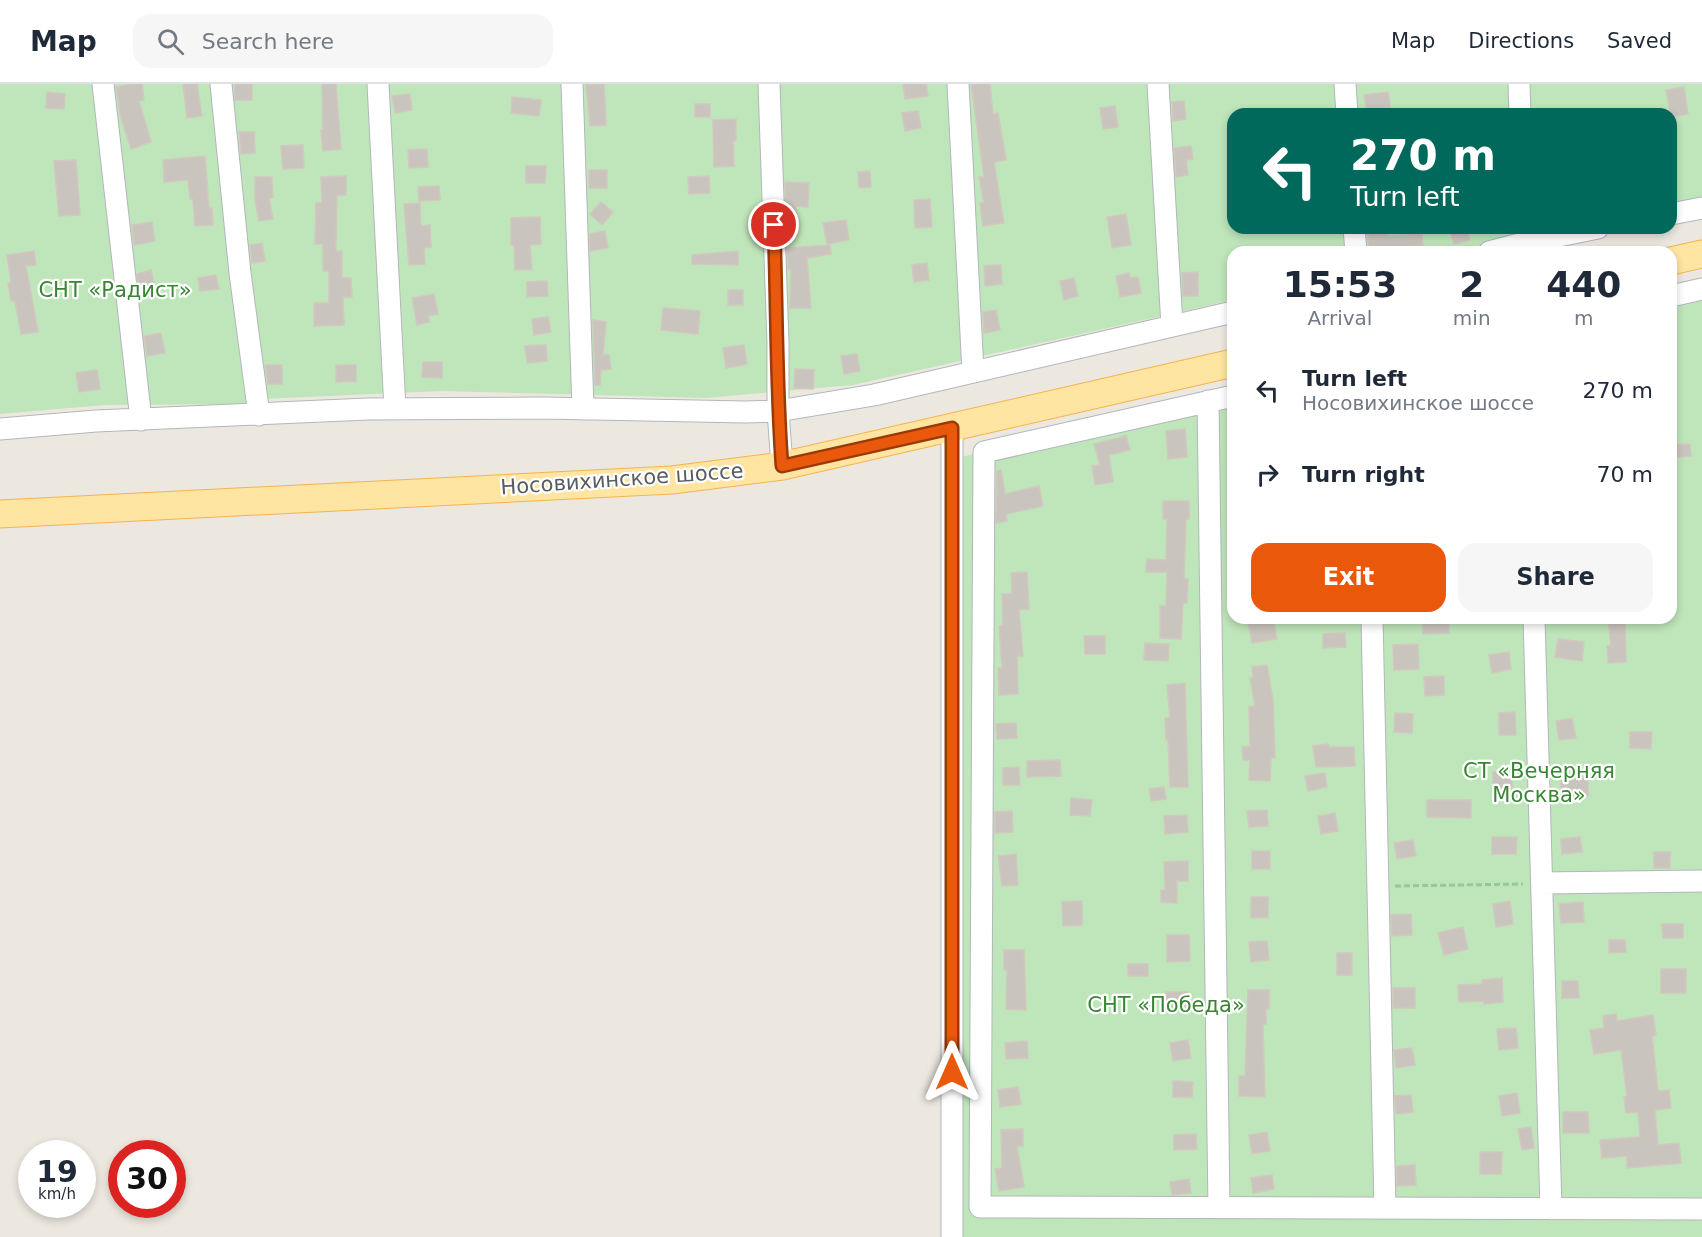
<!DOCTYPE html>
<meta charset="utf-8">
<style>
:root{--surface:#fff;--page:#f6f6f7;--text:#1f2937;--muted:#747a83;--line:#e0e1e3;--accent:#ea580c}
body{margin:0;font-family:"DejaVu Sans",sans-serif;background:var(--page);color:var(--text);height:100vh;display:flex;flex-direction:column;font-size:22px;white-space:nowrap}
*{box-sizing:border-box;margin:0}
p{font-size:20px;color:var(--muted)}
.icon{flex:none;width:33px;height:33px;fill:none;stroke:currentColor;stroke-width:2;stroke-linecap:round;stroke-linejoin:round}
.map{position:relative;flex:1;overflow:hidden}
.side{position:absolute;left:1227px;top:162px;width:450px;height:378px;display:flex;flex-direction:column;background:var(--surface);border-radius:18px;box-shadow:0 3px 9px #0003}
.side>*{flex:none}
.hud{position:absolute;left:1227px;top:24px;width:450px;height:126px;border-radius:18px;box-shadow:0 3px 9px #0003;background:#00695c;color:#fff;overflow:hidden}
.speed{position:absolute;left:18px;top:1056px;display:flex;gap:12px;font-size:30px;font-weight:700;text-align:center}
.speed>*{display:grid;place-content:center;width:78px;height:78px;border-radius:50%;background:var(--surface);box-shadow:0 3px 9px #0003;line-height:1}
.speed small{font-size:15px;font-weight:400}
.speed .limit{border:9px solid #d22;background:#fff;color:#111}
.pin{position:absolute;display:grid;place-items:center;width:51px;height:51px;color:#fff;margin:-26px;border:3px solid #fff;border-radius:50%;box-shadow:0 2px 6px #0007}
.me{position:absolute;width:66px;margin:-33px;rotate:0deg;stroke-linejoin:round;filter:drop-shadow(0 0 4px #0008)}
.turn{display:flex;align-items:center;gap:21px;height:126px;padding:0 24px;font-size:27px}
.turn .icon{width:78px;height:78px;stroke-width:2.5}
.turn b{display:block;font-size:42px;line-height:51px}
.eta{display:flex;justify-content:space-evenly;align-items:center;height:102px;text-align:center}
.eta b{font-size:36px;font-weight:700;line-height:42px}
.primary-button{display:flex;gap:12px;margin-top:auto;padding:12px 24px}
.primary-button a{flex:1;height:69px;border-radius:18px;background:var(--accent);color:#fff;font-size:24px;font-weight:700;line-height:69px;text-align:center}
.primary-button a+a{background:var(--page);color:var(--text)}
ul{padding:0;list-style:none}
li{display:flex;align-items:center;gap:18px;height:84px;padding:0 24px}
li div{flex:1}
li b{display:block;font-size:22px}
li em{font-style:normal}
header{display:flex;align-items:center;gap:36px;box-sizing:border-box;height:84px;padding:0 30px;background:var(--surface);border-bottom:2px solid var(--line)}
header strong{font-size:28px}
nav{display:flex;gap:33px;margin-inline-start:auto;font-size:21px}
.search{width:420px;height:54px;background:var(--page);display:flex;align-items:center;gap:15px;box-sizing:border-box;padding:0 21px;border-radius:18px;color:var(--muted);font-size:22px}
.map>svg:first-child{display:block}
.green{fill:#bfe5ba}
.building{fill:#c9c5be;stroke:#d1c8be;stroke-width:1.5}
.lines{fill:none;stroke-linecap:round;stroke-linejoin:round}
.minor-casing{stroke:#b2b7bb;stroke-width:23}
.major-casing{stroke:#f4b350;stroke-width:29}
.path{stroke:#95c89e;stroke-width:3;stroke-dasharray:6 3;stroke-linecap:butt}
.minor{stroke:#fff;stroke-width:21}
.major{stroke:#ffe5a1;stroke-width:27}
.route-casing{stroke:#983908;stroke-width:15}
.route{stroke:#ea580c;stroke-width:10}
.labels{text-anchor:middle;stroke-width:4.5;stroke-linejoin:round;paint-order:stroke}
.park-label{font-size:21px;fill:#388633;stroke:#fff}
.street-label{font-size:21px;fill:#585d61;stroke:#fff}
</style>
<header>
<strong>Map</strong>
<div class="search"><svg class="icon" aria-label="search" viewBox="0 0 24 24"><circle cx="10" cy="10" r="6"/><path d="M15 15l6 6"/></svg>Search here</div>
<nav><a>Map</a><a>Directions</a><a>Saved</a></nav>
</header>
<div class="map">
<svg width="1702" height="1153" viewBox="0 0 1702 1153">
<rect width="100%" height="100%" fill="#ece8df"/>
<path class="green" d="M0,0H211L226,144L229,193L249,320L105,321L0,330Z
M232,0H1702V114L1671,121V30H1233V144H1570L1457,168H1233V216L853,301L706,314L441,307L262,315Z
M1702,205V1153H952V375L1233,312V534H1671V212Z"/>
<path class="building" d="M132,0H142L144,16L139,17L151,58L131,65L121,34L116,3Z
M183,0H197L202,32L187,34Z
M235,0H252V16H235Z
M322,0H336L341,65L323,67L321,46H323Z
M604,0L606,41L590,42L586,1Z
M903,0H926L928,12L905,15Z
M971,0H990L993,30L998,29L1006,76L994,78L1004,139L983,142L980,119H984L979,93H984Z
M1684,3L1688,30L1671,33L1666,6Z
M47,8L65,10L64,25L46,24Z
M1388,8L1391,27L1367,30L1364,11Z
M410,10L412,26L395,29L392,12Z
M512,13L541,16L539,32L511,29Z
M1184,17L1186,35L1173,37L1172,18Z
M695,20H710V33H695Z
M1115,22L1118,43L1103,45L1100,24Z
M918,27L921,44L905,47L902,29Z
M736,35V56L733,57L734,82L714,83L713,36Z
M239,48H254L255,69L241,70Z
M303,61L304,84L283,85L281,62Z
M1191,62L1193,75L1186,76L1188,91L1176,93L1174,64Z
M427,65L428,83L409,84L408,66Z
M205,72L209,124H212L213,141L195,142L193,115H190L188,96L164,98L163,76Z
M76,76L80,131L59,132L54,77Z
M526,82H546L545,99H526Z
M589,86H607V104H589Z
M870,87L871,103L859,104L858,88Z
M346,92V111H337L336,167H342V194H351L352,213H343L344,241L314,242V219H329V187H323V160H315L316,119H322L321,93Z
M709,92L710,109L689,110L688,93Z
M255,93H272L273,114H269L273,135L259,137L255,115Z
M785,98L809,99L808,123L795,122L798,139L787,141Z
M439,102L440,116L419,117L418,103Z
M930,115L932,143L915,144L914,116Z
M601,118L613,128L602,141L590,130Z
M420,119L421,142L430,141L431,163L424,164L425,180L409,181L404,120Z
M1126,130L1131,161L1112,164L1107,133Z
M540,133L541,160L530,161L532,185L515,186L514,161H511V134Z
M846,136L849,156L827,160L823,139Z
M152,138L155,157L134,161L132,141Z
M1367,144H1386L1388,152L1422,150L1423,162L1369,165Z
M1449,144H1466L1470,156L1454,160Z
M605,147L608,164L590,167V150Z
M262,159L265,177L252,179L250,161Z
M830,161L831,170L807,174L811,224H790L791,185H788L787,164Z
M34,167L36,181L26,182L38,248L21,250L15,217H11L8,199H11L7,171Z
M738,167V181L692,180V171Z
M927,179L929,196L914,198L912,181Z
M1001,181L1002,200L985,202L984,182Z
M151,186L157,210L140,214L137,190Z
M1198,188V212H1183L1182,189Z
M1129,189L1130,194L1138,193L1141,209L1120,213L1116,192Z
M216,191L219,205L200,207L198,194Z
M1074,194L1078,212L1064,216L1060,197Z
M547,197L548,212L527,213V198Z
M728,206H743V221H728Z
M434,210L438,230L428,232L429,238L417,241L412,214Z
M663,224L700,227L698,250L661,246Z
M996,226L1000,246L984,249L983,228Z
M548,233L551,248L534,251L532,235Z
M593,236L606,238L603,271H609L611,285L601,286L600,301H595Z
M161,249L165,269L147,272L144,252Z
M546,261L547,277L527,279L525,262Z
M744,261L747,280L726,284L723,264Z
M857,270L860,287L844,290L841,272Z
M423,278H442V294L422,293Z
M265,281H282V300H268Z
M336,281H356V297L336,298Z
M795,285L814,286L813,305L794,304Z
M97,286L100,305L79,308L76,289Z
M1185,345L1187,373L1168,375L1166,347Z
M1126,352L1130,366L1109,371L1113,398L1095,401L1092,382L1100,381L1094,360Z
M1690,360L1691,372L1671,374V361Z
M1001,386L1005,410L1039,402L1043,422L1006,430L1007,437L996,439L997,387Z
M1163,417H1189V435H1186L1184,495H1188L1187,519H1183L1181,555L1160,554V522H1166L1167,488H1146L1147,475L1166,476L1167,435H1163Z
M1027,488L1029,525L1019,526L1023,572H1017L1018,610L999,611L998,584H1002L999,542L1003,541L1002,510H1012L1011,489Z
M1273,534L1277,555L1252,559L1248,538Z
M1422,534H1449V549L1423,550Z
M1608,534H1625L1626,578L1608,579L1607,562H1611Z
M1345,549L1346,563L1323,564V550Z
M1084,552H1105V570H1085Z
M1558,555L1584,558L1582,577L1555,573Z
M1145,559L1169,560L1168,577L1144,576Z
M1418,560L1419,585L1394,586L1393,561Z
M1509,568L1511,585L1492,589L1489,571Z
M1267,581L1273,616L1275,674H1271L1270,697L1249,696L1250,676H1243L1242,663L1250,662L1249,623L1255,622L1250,594H1253L1252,583Z
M1444,592V611L1425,612L1424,593Z
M1185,599L1188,703H1170L1168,655L1166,656L1165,634H1170L1167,601Z
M1515,628L1516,651H1499V629Z
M1395,629L1413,630L1412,649L1394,648Z
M1572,634L1576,654L1559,656L1556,637Z
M1016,639L1017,654L997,655L996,640Z
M1630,648H1652L1651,665L1630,664Z
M1328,660L1329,663H1354L1355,682L1316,683L1313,662Z
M1060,676L1061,692L1027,693V677Z
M1019,683L1020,701H1003V684Z
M1493,688H1512V713H1493Z
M1325,689L1327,703L1308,707L1305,692Z
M1561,693H1588V712H1561Z
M1164,703L1166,715L1151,717L1149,705Z
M1071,714L1092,716L1090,732L1070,731Z
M1427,716H1471V734L1427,733Z
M1267,726L1268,742L1249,743L1247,727Z
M1012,727L1013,748L995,749V728Z
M1335,729L1338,747L1321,750L1318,732Z
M1187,731L1188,748L1165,750L1164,732Z
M1492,753H1517L1516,770H1492Z
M1580,753L1582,768L1562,770L1561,755Z
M1413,756L1416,772L1397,775L1394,759Z
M1252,767H1270V785H1252Z
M1654,768H1670V784H1654Z
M1016,770L1018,801L1002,802L998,772Z
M1188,777V797H1177V819L1161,818V806H1165L1164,778Z
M1251,813H1268V833L1251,834Z
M1082,817V841L1063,842L1062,818Z
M1510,817L1513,840L1496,843L1493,820Z
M1583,818L1584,838L1561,839L1559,820Z
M1411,830L1412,851L1392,852L1391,831Z
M1662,840H1683V854H1663Z
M1463,843L1468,865L1444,871L1438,849Z
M1167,851H1189L1190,877L1167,878Z
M1609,856H1625L1626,868L1609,869Z
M1267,857L1269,876L1251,878L1249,858Z
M1004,866H1024L1026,926L1006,925L1007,886H1004Z
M1337,869H1352V891H1337Z
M1128,880H1148V892H1128Z
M1661,885H1686V909H1661Z
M1502,894L1503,918L1484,920V917L1459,918L1458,901L1483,900L1482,896Z
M1562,897H1578L1579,914H1562Z
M1393,904H1415V924H1393Z
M1248,906H1269V925H1266V940H1263L1265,1013L1239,1012V992H1245Z
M1166,908H1189V927H1166Z
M1616,930L1617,937L1653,931L1656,951L1652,952L1658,1007L1669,1006L1671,1024L1655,1026L1658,1061L1679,1059L1681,1079L1627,1084V1072L1602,1074L1600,1056L1640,1053L1638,1028L1626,1029L1624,1013L1627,1012L1621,966L1594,970L1590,946L1604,944L1603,932Z
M1516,944L1518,964L1499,966L1497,945Z
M1188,956L1191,974L1173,977L1170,959Z
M1027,957L1028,974L1006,975L1005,959Z
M1412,964L1415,981L1396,984L1394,966Z
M1173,997L1193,998L1192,1013H1173Z
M1018,1003L1021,1020L1000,1023L998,1006Z
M1517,1009L1520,1029L1502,1032L1499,1012Z
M1411,1011L1413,1028L1396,1030L1395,1012Z
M1563,1028H1588L1589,1049H1563Z
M1531,1043L1534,1064L1522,1066L1518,1045Z
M1023,1045V1062H1017L1024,1103L999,1107L995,1085L1002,1084L1001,1046Z
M1267,1048L1270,1067L1252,1070L1249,1051Z
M1196,1050L1197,1065L1174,1066V1051Z
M1480,1068H1502L1501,1090H1480Z
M1415,1081L1416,1101L1397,1102V1082Z
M1272,1091L1274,1105L1253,1109L1251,1094Z
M1189,1095L1191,1109L1172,1111L1170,1098Z"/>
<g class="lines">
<g class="minor-casing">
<path id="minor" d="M103,0L141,336
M221,0L240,189L259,331
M378,0L395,325
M572,0L583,325
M769,0L778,259V327L782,382
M958,0L973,288
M1158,0L1172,242
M1345,0L1347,30
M1519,0L1520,30
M1671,130L1702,124
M1354,144L1356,168
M1489,168L1524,159L1598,144
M1671,212L1702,205
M1233,312L984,368L980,1123L1702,1125
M1208,317L1219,1124
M952,344V1153
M0,345L96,337L368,325L544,324L745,328L778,327L874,311L1233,228
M1372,534L1385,1124
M1534,534L1551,1125
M1542,799L1702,797"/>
</g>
<g class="major-casing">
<path id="major" d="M1671,177L1702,170
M0,430L672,396L782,382L1233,279"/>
</g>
<path class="path" d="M1395,802L1523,800"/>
<use href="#minor" class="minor"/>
<use href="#major" class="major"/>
</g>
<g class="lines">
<g class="route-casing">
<path id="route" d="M774,141C777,221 776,302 782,382L952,344V988"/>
</g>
<use href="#route" class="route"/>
</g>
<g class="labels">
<g class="park-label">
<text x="115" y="213">СНТ «Радист»</text>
<text x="1539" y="694">СТ «Вечерняя<tspan x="1539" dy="24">Москва»</tspan></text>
<text x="1166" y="928">СНТ «Победа»</text>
</g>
<g class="street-label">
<text transform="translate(622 395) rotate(-4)" y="7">Носовихинское шоссе</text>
</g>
</g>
</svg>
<div class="speed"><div>19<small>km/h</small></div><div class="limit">30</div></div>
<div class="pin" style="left:774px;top:141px;background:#d93025"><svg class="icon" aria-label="arrive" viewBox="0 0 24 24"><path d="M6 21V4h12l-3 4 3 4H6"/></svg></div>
<svg class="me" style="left:952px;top:988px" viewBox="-20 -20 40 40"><path d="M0-17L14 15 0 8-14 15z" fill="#ea580c" stroke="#fff" stroke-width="4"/></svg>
<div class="hud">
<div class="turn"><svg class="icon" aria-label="left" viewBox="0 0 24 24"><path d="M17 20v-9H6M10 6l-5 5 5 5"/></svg><div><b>270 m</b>Turn left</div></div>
</div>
<section class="side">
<div class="eta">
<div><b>15:53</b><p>Arrival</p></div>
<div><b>2</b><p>min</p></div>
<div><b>440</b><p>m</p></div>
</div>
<ul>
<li><svg class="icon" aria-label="left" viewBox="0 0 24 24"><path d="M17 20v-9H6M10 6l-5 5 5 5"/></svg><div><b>Turn left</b><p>Носовихинское шоссе</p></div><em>270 m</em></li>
<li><svg class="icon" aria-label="right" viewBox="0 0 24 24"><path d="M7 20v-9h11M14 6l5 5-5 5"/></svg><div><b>Turn right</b></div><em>70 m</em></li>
</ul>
<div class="primary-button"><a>Exit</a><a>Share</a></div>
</section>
</div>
